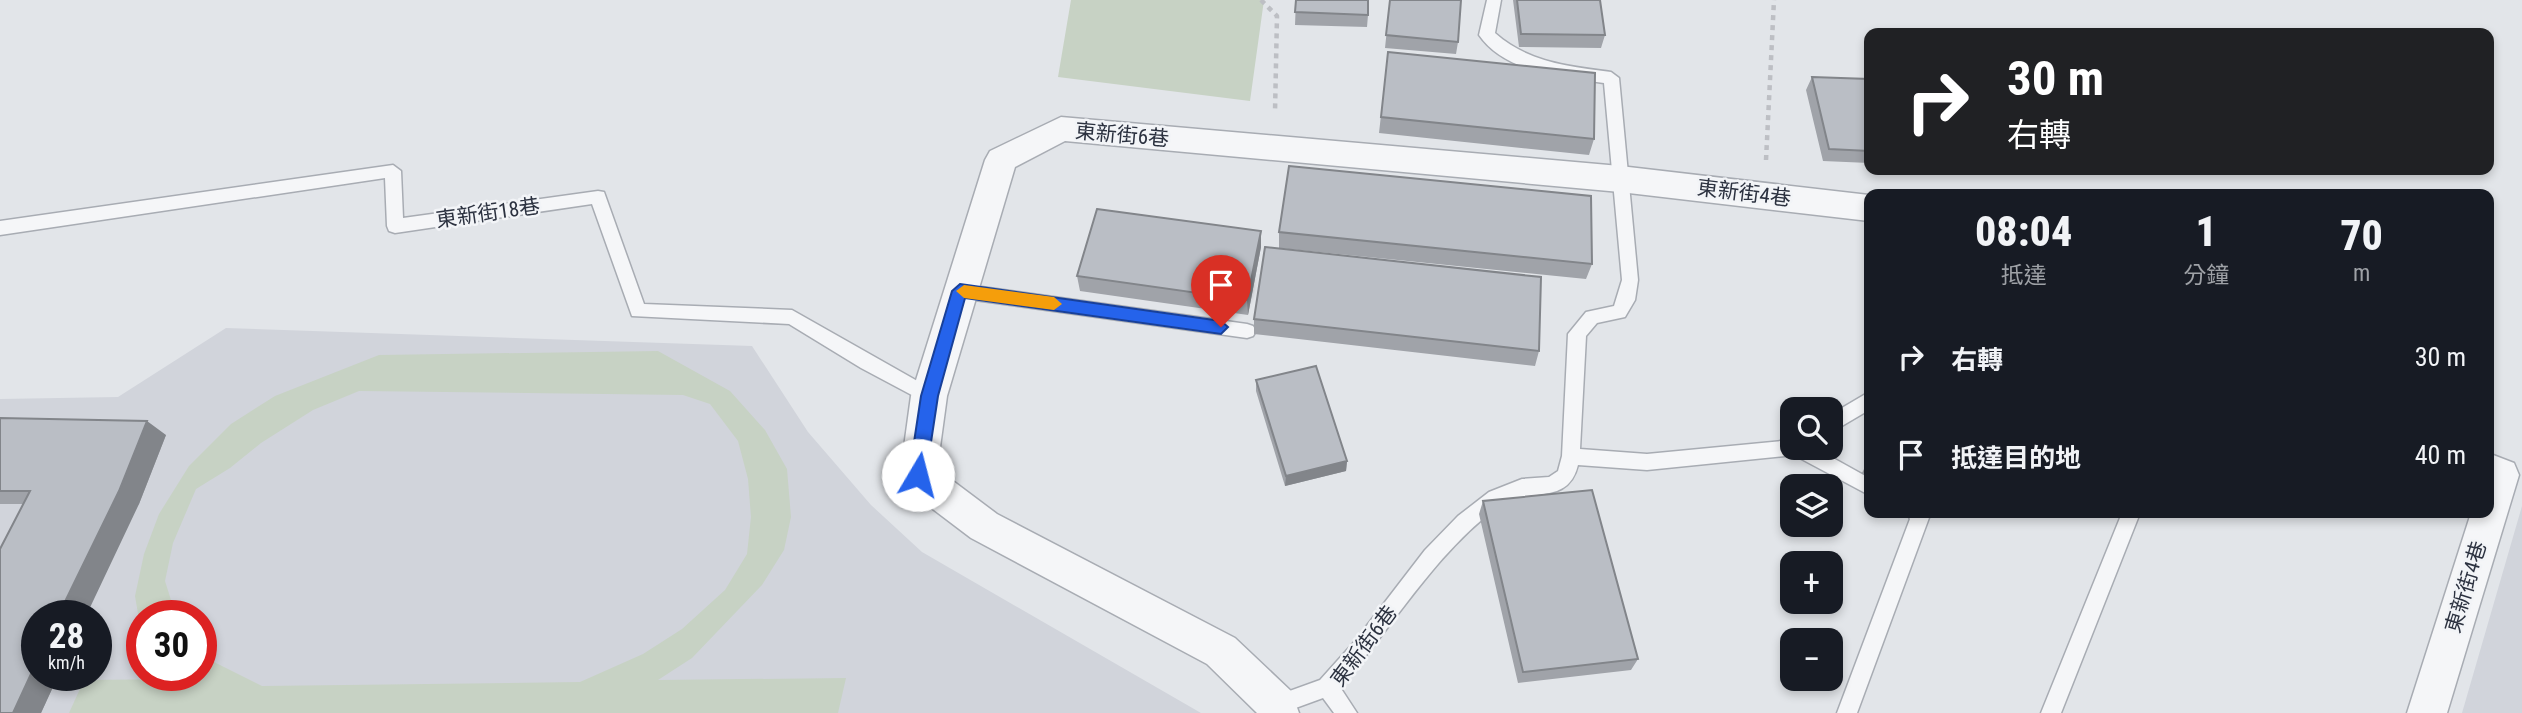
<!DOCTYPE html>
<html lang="zh-TW">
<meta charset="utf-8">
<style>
:root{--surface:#171b24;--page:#20242c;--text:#f1f3f6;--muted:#9ea1a6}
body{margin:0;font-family:"Roboto Condensed","Noto Sans TC",sans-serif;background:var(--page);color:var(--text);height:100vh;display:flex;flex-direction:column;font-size:26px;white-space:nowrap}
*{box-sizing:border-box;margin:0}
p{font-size:23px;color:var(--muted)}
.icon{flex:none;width:38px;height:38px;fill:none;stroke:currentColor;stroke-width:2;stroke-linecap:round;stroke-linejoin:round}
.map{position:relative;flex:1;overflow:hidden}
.panel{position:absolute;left:1864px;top:189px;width:630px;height:329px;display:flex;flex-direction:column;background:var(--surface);border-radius:14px;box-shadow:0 4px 10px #0003}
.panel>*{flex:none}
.top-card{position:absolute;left:1864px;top:28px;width:630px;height:147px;border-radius:14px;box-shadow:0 4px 10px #0003;background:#202124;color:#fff;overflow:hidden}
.tools{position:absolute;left:1780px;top:397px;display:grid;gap:14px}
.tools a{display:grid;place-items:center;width:63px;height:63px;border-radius:14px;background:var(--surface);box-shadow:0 4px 10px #0003;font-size:35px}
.speed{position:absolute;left:21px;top:600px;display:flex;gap:14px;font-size:35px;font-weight:700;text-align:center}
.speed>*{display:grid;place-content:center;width:91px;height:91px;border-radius:50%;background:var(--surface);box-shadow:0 4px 10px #0003;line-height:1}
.speed small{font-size:18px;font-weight:400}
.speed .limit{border:10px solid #d22;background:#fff;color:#111}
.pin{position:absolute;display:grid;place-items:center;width:60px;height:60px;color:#fff;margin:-72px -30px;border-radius:50% 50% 50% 0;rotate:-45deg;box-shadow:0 0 7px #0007}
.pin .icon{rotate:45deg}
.me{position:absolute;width:77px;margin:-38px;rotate:8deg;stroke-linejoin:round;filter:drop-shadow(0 0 5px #0008)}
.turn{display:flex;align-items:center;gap:24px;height:147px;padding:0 28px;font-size:32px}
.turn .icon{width:91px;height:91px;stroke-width:2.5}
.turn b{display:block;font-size:49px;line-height:60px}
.eta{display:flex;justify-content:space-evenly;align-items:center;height:119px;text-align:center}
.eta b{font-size:42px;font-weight:800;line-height:49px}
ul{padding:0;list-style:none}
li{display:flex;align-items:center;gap:21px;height:98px;padding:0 28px}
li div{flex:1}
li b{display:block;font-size:26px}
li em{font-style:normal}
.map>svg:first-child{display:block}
.built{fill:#d1d4db;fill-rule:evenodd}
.green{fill:#c7d2c4}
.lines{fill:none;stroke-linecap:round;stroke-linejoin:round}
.lane-casing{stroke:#a8acb3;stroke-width:3}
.street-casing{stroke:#a8acb3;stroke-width:3}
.path{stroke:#bdbfc4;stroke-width:4.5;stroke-dasharray:5 5;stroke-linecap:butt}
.lane{fill:#f5f6f8;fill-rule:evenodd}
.street{fill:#f5f6f8;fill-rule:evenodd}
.wall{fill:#a0a3a9}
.shaded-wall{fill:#82858a}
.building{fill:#babec5;stroke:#82858a;stroke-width:2}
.route{fill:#2563eb;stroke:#184099;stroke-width:2}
.slow{fill:#f59e0b}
.labels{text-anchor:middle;stroke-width:5;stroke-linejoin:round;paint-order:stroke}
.street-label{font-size:21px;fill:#2c3240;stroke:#f2f4f7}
</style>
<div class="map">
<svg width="2522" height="713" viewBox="0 0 2522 713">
<rect width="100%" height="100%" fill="#e2e5e9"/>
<path class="built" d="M226,328L752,346L808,432L871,505L922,552L1201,713H0V399L118,397ZM37,616H96V676H37ZM142,616H201V676H142Z
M2522,506V713H2462Z"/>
<path class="green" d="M1071,0H1264L1250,101L1058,77Z
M658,351L730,391L765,430L787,469L791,517L784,550L762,585L692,658L658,680L846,678L838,713H69L84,680L182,679L177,676H201V650L216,663L262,686L580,682L643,654L682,629L725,590L747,554L751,517L748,479L738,441L710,404L683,395L359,391L313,410L261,443L230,468L196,489L173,543L165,581L176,616H142V637L135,596L144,554L159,514L189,466L231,424L275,396L379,355Z"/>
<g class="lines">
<g class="lane-casing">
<path id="lane" d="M1487,0H1501L1495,33C1529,63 1568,66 1611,72L1619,78L1638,280L1635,300L1625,317L1597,323L1586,336L1580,449L1647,454L1792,440V448H1815L1869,478V495L1794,455L1647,470L1578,465C1568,507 1528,486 1499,506C1434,554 1393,627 1340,687L1357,713H1334L1323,698L1282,713H1272L1267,705L1270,698L1320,680L1355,641L1425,550L1458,516L1489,492L1522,479L1549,477L1558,471L1562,456L1568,334L1586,312L1614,306L1622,280L1604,83C1563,77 1505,73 1479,35Z
M393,165L401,171L403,218L598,191L604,192L644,304L792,310L935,391L938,396L935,401L929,404L923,401L861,368L789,324L632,316L592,204L395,233L389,231L387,226L385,178L0,235V221Z
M960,284L1247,324L1253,326L1256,331L1253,336L1247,338L960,298L954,296L952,291L954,286Z
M1869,392V410L1830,433V415Z
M1907,513H1929L1930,515L1857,713H1837L1910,519Z
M2122,513H2140L2061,713H2041Z"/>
</g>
<g class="street-casing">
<path id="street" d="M1061,117L1620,166L1869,195V221L1620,192L1065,141L1015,167L947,396L937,469L997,514L1235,638L1291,691L1299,713H1257L1207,664L971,538L905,488L900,476L911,396L985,160L990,151Z
M2488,453L2514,463L2519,475L2447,713H2407L2471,513H2488Z"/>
</g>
<path class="path" d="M1261,0L1277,16L1275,112
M1766,160L1774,0"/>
<use href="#lane" class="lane"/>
<use href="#street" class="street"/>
</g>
<path class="wall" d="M1296,0L1368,15L1367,27L1295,25Z
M1390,0L1458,42L1456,54L1385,48Z
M1513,0H1600L1605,35L1601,48L1519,47Z
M1388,52L1594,139L1589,155L1379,133Z
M1812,77L1869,79V163L1823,161L1806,90Z
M1279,232L1592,264L1586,279L1279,248Z
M1261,247L1248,315L1080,291L1077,276Z
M1254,319L1539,351L1535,366L1254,334Z
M1256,380L1347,461L1346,471L1285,486L1256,391Z
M0,418L166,435L139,504L37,616L58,676L41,713H0L24,504H0Z
M1869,459V477L1862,473Z
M1483,501L1638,659L1631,670L1518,683L1479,514Z
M1935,513H1948L1944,518Z"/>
<path class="shaded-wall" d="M1261,231V247L1248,315L1247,300Z
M147,421L166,435L139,504L86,616H58Z
M1347,461L1346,471L1285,486L1286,476Z
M37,661V676H58L41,713H13Z"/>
<path class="building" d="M1296,0H1368V15L1295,12Z
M1390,0H1461L1458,42L1386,35Z
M1517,0H1600L1605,35L1521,34Z
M1388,52L1595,73L1594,139L1381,117Z
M1812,77L1869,79V151L1829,149Z
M1289,166L1591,196L1592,264L1279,232Z
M1097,209L1261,231L1247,300L1077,276Z
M1265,247L1541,277L1539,351L1254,319Z
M1316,366L1347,461L1286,476L1256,380Z
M0,418L147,421L119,491L58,616H37V661L13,713H0V549L30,491H0Z
M1592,490L1638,659L1523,672L1483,501Z"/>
<path class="route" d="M960,284L1221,321L1228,327L1221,334L965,298L938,396L926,475L924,481L918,483L912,481L909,475L921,396L952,291Z"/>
<path class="slow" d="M964,285L1054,297L1062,304L1054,310L964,298L956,291Z"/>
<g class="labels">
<g class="street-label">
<text transform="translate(1122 135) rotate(5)" y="7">東新街6巷</text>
<text transform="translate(1744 193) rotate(7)" y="7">東新街4巷</text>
<text transform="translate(488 213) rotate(-8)" y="7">東新街18巷</text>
<text transform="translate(2466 587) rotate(-73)" y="7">東新街4巷</text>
<text transform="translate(1364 646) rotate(-53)" y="7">東新街6巷</text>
</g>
</g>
</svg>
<div class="tools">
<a><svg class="icon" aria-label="search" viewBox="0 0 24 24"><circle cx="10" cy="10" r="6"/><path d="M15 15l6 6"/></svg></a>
<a><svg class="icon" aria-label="layers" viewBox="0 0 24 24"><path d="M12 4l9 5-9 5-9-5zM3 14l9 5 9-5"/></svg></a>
<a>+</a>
<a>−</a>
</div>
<div class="speed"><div>28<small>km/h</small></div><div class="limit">30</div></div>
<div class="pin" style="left:1221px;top:327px;background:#d93025"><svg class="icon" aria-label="arrive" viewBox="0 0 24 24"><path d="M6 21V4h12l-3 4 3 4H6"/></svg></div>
<svg class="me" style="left:918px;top:475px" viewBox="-20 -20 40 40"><circle r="19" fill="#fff"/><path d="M0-13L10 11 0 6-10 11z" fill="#2563eb"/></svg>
<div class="top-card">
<div class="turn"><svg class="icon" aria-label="right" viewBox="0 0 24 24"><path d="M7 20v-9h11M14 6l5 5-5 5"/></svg><div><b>30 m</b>右轉</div></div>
</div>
<section class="panel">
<div class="eta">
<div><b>08:04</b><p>抵達</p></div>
<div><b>1</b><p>分鐘</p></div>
<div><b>70</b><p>m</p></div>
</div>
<ul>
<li><svg class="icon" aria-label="right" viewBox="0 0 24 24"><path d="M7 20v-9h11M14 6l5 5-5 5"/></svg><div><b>右轉</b></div><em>30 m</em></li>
<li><svg class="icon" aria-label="arrive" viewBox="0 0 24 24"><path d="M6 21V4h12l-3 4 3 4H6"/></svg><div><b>抵達目的地</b></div><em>40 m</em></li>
</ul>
</section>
</div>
